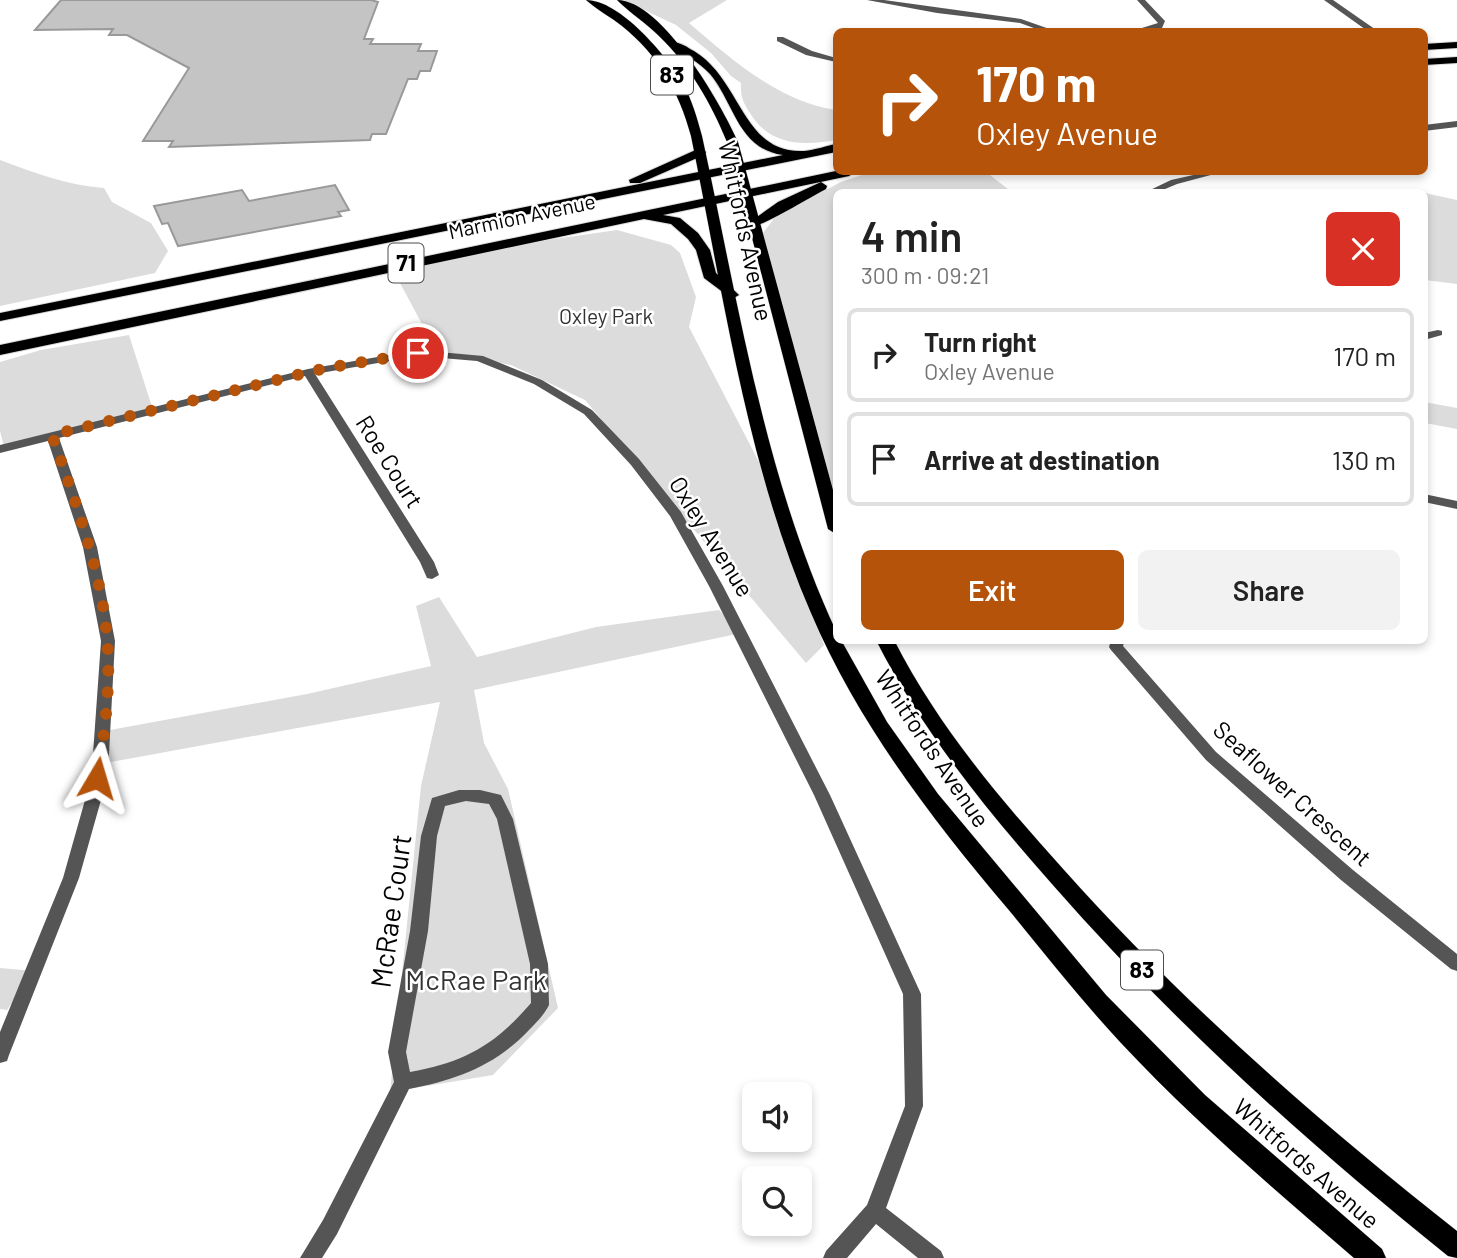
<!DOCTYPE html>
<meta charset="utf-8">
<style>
:root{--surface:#fff;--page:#f2f2f2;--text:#222;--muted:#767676;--line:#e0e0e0;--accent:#b45309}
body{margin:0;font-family:Barlow,sans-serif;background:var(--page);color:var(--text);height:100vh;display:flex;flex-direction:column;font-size:26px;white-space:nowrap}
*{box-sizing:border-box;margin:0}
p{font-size:23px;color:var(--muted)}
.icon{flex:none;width:38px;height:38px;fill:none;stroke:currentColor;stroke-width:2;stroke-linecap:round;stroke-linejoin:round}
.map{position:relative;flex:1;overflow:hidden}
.panel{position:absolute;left:833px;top:189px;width:595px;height:455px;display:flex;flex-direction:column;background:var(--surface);border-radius:10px;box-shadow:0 4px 10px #0003}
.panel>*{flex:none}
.top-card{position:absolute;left:833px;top:28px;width:595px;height:147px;border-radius:10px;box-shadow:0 4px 10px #0003;background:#b45309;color:#fff;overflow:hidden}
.fabs{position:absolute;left:742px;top:1082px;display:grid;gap:14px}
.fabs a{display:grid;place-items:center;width:70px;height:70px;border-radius:10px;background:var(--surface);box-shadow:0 4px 10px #0003;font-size:35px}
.pin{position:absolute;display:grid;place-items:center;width:60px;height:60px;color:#fff;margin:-30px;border:4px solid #fff;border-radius:50%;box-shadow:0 2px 7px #0007}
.me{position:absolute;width:77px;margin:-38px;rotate:7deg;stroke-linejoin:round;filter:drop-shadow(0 0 5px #0008)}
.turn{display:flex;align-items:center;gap:24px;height:147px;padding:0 28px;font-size:32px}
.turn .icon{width:91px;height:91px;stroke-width:2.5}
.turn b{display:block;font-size:49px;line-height:60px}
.round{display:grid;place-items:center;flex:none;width:74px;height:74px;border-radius:10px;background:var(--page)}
.head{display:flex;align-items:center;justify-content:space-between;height:119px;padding:0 28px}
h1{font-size:42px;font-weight:600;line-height:52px}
.primary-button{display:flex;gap:14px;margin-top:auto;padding:14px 28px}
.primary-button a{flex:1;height:80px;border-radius:10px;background:var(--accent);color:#fff;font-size:28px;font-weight:600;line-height:80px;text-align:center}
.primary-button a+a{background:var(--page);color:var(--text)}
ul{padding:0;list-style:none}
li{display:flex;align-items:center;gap:21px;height:94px;margin:0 14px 10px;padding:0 14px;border:4px solid var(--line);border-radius:10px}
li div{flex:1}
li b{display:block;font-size:26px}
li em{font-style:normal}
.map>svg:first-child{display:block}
.green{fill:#dcdcdc}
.building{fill:#c4c4c4;stroke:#999;stroke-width:2}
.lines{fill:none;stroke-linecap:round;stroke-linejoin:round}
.primary-casing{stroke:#dbdbdb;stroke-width:1}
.trunk-casing{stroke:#dbdbdb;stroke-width:2}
.minor{fill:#555;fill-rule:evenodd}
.tertiary{fill:#555;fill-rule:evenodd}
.primary{fill:#000;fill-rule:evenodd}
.trunk{fill:#000;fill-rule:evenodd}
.route{stroke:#b45309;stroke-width:12;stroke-dasharray:0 21.6}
.labels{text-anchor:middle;stroke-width:5;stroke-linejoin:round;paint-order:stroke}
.far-street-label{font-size:21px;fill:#000;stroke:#fff}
.far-park-label{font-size:21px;fill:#333;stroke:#fff}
.shield{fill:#fff;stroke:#4c4c4c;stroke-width:2}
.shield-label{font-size:23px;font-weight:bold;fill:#000}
.street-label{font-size:24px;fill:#000;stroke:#fff}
.near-street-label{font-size:28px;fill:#000;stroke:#fff}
.near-park-label{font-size:28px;fill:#333;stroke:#fff}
</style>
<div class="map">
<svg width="1457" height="1258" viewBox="0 0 1457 1258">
<rect width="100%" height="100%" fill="#fff"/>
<path class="green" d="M623,0H727L689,23C731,59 779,102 836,110V140C802,146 770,146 750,113C743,103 740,95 741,83L731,76L711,53L676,25Z
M0,160C35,173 66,185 104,188L112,202L151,223L168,251L155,273L0,306Z
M871,172H986L1008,189L1035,192H836V551L818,442L763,233L776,216L841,182Z
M1425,193L1457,200V284L1425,280Z
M617,230L671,245L680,253L696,297L689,327L760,464L824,645L806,663L585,400L511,365L436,350L393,270L513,245Z
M129,335L153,410L4,447L0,431V362L41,350Z
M1424,402L1457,408V429L1425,423Z
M439,597L477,657L596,627L719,610L741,633L474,690L484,743L508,789L558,1008L493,1075L390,1092L421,786L440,702L100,764L110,730L307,694L431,666L416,606Z
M0,968L34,971L7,1010L0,1009Z"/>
<path class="building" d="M61,0H371L378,2L364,39H373L370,44H421L418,51H437L430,71H420L417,79H408L386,134H372L370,140L169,147L173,141H143L189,68L127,35H109L113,29L35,30Z
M335,185L349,210L338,212L341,216L178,246L168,223L162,224L154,206L242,190L249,201Z"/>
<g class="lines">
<g class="primary-casing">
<path id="primary" d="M586,0C620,0 667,56 683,84C692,100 697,118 702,136C738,301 764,476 836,631V640H841L887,722L938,794L1106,995L1205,1095L1382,1249L1386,1258H1354C1274,1189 1193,1120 1121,1043C1081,1000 1045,954 1008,909C931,818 858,723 811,613C747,466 723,292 691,136C679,91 658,55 622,26C611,17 597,10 586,0Z
M617,0C662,0 722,105 738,142L836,501V534L828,529L727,142C711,103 690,66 659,36C646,23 630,13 617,0Z
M876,640H894C938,726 999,798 1064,870C1183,1003 1317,1121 1457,1231V1258L1448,1256C1306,1142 1172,1021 1052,884C985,808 922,731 876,640Z"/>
</g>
<g class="trunk-casing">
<path id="trunk" d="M670,42C679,41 687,47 694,51C742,80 742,154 804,151C815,150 826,146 836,144V152L0,321V313L783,155C738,149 735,104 710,74C699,62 684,54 670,46Z
M1457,42V48L1424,50V44Z
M1457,57V63L1424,65V59Z
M700,148L706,152L704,155L640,183H630L629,180Z
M836,171L855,172L849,176L663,215L680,218L698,233L710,250L716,273L739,295L732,299L704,278L696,250L688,239L671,224L644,219L0,355V345Z
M821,182L827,186L826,189C812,196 759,229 749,227L747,224L778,202Z"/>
</g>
<path class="minor" d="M867,0H884L1021,19L1058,32H1045L1020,23L937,13Z
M1137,0H1145L1165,21L1162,28L1145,32H1129L1158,23Z
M777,37H783L812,51L836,58V62L806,55L777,41Z
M1457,121V127L1424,131V125Z
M1207,172H1222L1177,184L1158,192H1146L1171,180Z
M1438,330L1442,331V335L1424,340V333Z
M418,350L483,356L542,380L592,410L639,459L681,512L723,586L830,795L921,994L923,1106L886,1208L941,1251L944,1258H918L876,1224L847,1258H823L826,1251L867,1205L905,1106L903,994L814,795L709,586L670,516L631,465L584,414L534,384L477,361L418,356L315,374L434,562L439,575L432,579L427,578L420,562L305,376L59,438L97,547L115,641L109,754L103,793L79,878L9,1055L7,1061L0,1063V1032L63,878L87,793L93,754L101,641L83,547L48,441L0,453V445L308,369Z
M1424,494L1457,501V509L1424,502Z
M1111,640H1125L1123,646L1216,752L1353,870L1457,954V971L1451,969L1341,880L1206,760L1111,650L1109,647Z
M459,790H480L501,795L513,819L548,964L549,1005C544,1015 536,1023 529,1030C495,1066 456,1080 409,1089L337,1234L322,1258H300L323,1220L394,1082L388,1052L410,931L421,836L432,798ZM466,801L489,804L497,819L530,964L531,1003C495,1045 465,1062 410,1072L406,1052L428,931L437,836L445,806Z"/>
<path class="tertiary" d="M1324,0H1333L1379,32H1369Z"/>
<use href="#primary" class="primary"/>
<use href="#trunk" class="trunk"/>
</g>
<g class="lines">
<path class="route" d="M97,778C105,734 111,683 107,638C101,568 75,502 52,435L326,368L418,353"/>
</g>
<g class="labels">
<g class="far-street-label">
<text transform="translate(522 217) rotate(-12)" y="7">Marmion Avenue</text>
</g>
<g class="far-park-label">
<text x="606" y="324">Oxley Park</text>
</g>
<g class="shield">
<rect x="651" y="55.5" width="42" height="39" rx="5"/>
<rect x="388.5" y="243.5" width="35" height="39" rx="5"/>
<rect x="1121" y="950.5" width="42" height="39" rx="5"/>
</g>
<g class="shield-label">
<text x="672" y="83">83</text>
<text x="406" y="271">71</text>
<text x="1142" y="978">83</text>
</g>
<g class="street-label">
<text transform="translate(745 231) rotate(78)" y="8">Whitfords Avenue</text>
<text transform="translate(389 462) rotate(58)" y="8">Roe Court</text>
<text transform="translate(711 537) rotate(58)" y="8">Oxley Avenue</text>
<text transform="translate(932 749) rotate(56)" y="8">Whitfords Avenue</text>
<text transform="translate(1292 794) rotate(42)" y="8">Seaflower Crescent</text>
<text transform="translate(1306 1164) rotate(41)" y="8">Whitfords Avenue</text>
</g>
<g class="near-street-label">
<text transform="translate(391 911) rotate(-82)" y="10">McRae Court</text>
</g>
<g class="near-park-label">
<text x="476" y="990">McRae Park</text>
</g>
</g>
</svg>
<div class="fabs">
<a><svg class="icon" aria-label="sound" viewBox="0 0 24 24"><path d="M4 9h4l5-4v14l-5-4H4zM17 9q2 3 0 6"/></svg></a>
<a><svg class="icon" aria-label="search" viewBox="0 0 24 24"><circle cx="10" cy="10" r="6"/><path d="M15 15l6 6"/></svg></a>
</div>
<div class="pin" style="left:418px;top:353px;background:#d93025"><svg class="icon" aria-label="arrive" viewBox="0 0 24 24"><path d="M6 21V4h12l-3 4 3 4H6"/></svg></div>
<svg class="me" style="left:97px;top:778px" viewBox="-20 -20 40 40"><path d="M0-17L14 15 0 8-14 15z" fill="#b45309" stroke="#fff" stroke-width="4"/></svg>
<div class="top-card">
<div class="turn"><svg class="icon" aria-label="right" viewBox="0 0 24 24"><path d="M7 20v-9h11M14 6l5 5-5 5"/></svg><div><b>170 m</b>Oxley Avenue</div></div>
</div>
<section class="panel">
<div class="head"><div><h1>4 min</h1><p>300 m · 09:21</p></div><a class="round" style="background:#d93025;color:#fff"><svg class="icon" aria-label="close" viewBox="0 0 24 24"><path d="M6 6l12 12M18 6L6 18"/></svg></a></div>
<ul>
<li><svg class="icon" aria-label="right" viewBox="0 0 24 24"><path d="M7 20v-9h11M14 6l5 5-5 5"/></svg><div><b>Turn right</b><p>Oxley Avenue</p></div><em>170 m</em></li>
<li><svg class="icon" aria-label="arrive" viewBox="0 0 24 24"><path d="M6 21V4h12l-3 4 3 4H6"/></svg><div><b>Arrive at destination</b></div><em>130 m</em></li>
</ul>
<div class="primary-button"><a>Exit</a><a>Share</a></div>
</section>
</div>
